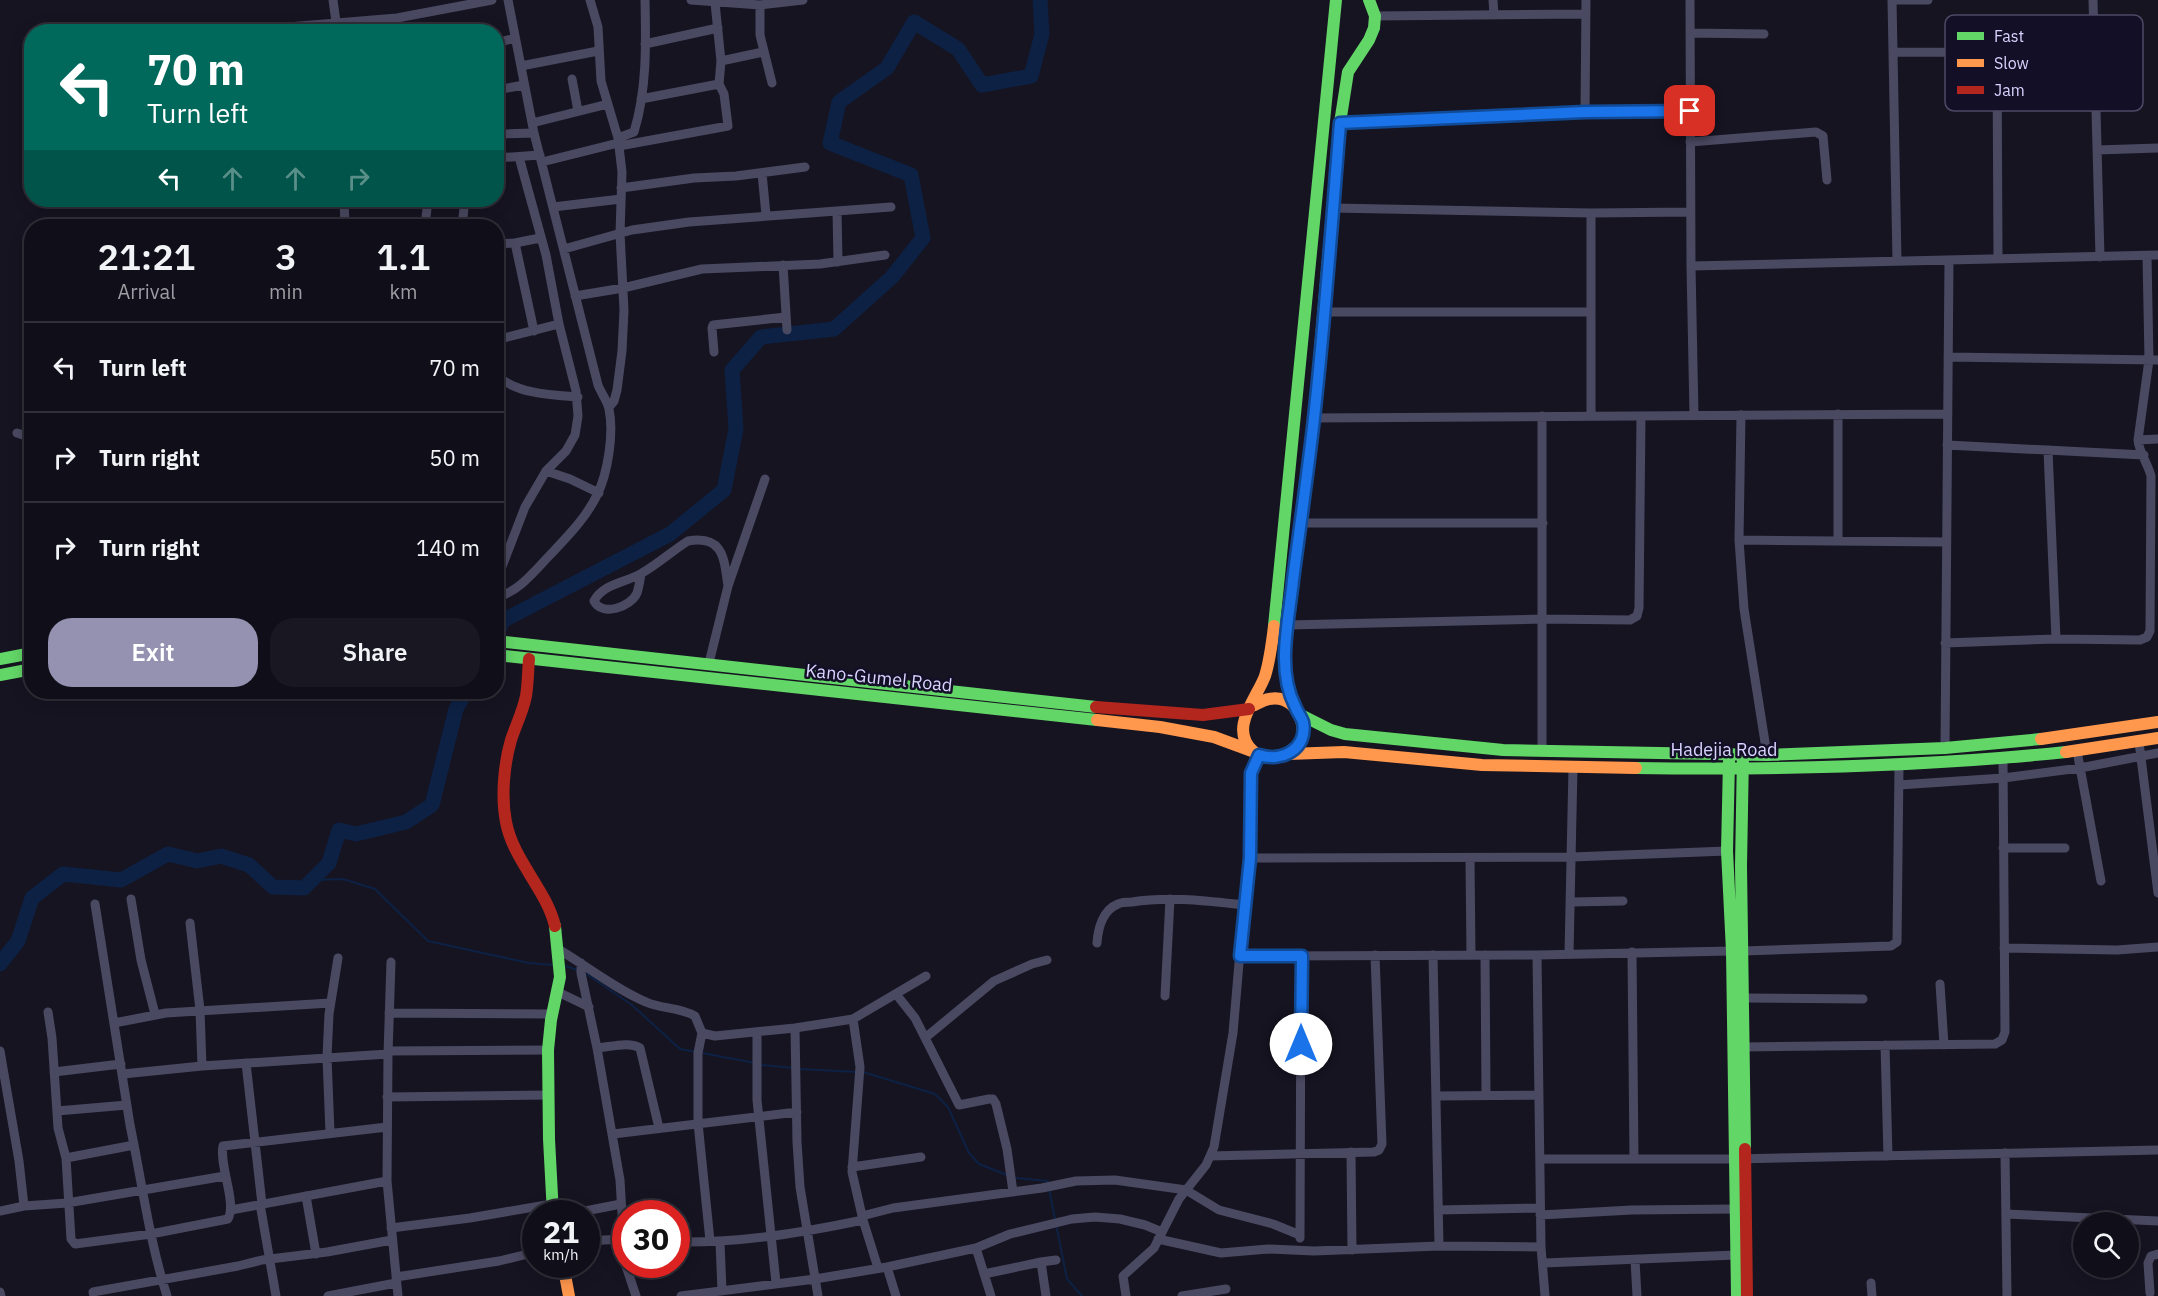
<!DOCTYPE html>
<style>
:root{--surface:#100f19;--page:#191822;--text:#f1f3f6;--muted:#9c9ca2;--line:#302f38;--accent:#9591b1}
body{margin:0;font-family:"IBM Plex Sans",sans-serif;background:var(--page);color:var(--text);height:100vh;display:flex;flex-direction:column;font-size:22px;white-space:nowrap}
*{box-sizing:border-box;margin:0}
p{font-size:20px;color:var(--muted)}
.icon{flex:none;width:33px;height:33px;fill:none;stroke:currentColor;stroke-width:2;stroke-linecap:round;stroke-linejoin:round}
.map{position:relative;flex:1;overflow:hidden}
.drawer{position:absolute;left:24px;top:219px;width:480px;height:480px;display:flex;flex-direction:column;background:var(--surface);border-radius:24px;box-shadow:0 3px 15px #0003,0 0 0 2px var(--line)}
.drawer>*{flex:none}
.guide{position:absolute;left:24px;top:24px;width:480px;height:183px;border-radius:24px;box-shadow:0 3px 15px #0003,0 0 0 2px var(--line);background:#00695c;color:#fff;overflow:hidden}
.controls{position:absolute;left:2073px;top:1212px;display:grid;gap:12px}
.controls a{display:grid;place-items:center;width:66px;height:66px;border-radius:50%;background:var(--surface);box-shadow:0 3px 15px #0003,0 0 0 2px var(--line);font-size:30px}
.speed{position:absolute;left:522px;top:1200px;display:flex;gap:12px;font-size:30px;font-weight:700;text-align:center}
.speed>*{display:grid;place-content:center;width:78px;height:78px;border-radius:50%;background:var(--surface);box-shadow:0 3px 15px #0003,0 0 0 2px var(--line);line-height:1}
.speed small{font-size:15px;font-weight:400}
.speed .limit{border:9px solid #d22;background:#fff;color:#111}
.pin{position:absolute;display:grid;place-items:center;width:51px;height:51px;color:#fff;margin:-26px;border-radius:12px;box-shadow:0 3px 9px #0006}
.me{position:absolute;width:66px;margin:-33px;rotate:0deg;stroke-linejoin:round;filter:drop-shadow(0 0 4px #0008)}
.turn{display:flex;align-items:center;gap:21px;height:126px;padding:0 24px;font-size:27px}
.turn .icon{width:78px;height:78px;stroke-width:2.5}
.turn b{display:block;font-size:42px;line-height:51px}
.lanes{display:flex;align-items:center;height:57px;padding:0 24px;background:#0003;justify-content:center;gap:30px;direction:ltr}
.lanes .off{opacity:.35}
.eta{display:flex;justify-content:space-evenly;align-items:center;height:102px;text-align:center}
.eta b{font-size:36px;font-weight:600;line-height:42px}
.cta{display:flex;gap:12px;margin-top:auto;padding:12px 24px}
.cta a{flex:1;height:69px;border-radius:24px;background:var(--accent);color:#fff;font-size:24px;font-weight:600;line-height:69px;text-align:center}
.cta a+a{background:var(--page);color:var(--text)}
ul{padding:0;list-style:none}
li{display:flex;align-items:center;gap:18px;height:90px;padding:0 24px;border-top:2px solid var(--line)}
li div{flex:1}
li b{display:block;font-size:22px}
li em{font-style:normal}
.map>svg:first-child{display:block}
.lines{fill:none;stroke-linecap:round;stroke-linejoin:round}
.stream{stroke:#0d2144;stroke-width:2}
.river{stroke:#0d2144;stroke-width:15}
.street{stroke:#4a4962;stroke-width:9}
.fast{stroke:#63d668;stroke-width:12}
.slow{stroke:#ff974d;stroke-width:12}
.jam{stroke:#b3261e;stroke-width:12}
.route-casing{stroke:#114b97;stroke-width:15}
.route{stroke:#1a73e8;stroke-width:10}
.labels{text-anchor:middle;stroke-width:5;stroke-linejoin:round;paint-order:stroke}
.street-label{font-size:18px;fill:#d9d4ff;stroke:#130f26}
.key{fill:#130f26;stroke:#4e4a67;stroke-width:1.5}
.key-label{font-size:16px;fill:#d9d4ff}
</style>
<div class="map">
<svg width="2158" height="1296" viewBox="0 0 2158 1296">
<rect width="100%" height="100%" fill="#161421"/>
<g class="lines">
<path class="stream" d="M312,880L343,879L375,889L428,941L529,963L554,965
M563,965L577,970
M585,973L632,1005L680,1049L697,1052
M702,1053L755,1063
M761,1065L794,1068
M800,1069L857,1072
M863,1072L935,1094L948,1107L969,1153L979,1164L1007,1175
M1015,1178L1048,1181V1183
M1049,1189L1055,1219
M1056,1224L1067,1279L1082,1296"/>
<path class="river" d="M500,628L502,621L670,534L724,490L736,429L732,370L761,337L834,329L892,277L923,238L911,175L830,143L839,102L887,68L914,22L958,49L982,85L1031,76L1042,34L1040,0
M0,964L18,941L32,898L63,874L121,880L168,854L197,861L221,856L249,865L273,887L304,888L329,863L339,830L356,834L406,822L432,805L456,709L466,692"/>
<path class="street" d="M333,0L336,22
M590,0L598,27L601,81L618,138L622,172L620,233L624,310L622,351L617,390L614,401L609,407
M691,0L760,5L803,0
M1493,0L1494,15
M1690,0L1691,266L1694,415
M1892,0L1897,261
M1892,0H1928
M2093,0L2100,257
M760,5V35L772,83
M1375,16L1585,14
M239,31L397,18L492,0
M1690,33L1764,34
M496,43L515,38
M645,44L718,28
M1893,52L2094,53
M1997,53L1998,259
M721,61L763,52
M521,66L598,51
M572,79L578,111
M496,90L524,85
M641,99L719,84
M1585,112L1586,0
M532,123L608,104
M1340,123L1585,112L1690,111
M496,134L534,133
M618,138L634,132C647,90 646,44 645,0
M1690,142L1816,132L1823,136L1827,180
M619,146L728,126L724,94L719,84L721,61L715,3
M2097,150L2158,148
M496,158L540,155
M542,162L618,143
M762,173L766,215
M621,188L694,178L736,176L805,167
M344,200L345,226
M553,207L621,199
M1333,208L1591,213L1690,212
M837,211L838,262
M1591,213V416
M425,226L428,200
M462,226L465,200
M515,243L534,331
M496,244L515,243L540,238
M564,249L632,230L689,222L891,207
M783,265L787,330
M1691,266L2158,255
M575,296L623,288L702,269L820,264L885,255
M1325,312H1591
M496,340L559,324
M714,352L712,328L713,325L786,317
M1948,357L2158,360
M496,375C517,394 551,395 578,397
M1838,414V540
M1741,415L1739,540L1744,609L1767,755
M1314,418L1948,414
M17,433L32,438
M2138,440L2158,439
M1947,445L2144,455
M2048,450L2056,639
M546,471L570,479L599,493
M1300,523H1543
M1739,540L1946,542
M641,574C640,580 639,587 637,593C631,607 602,617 594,601C604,583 626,583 642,573C658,564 672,551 688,541C724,535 724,559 728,586
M496,582L525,507L546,471L566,451L575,435L578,416L576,391L559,324L546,255L519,157
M496,598C519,591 533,573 549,556C567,537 586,518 597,495C608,473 614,433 609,409C608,402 601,393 598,385L534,133L508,0
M1288,625L1543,619L1630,620L1637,616L1639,608L1641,416
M1945,643L2056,639L2140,640L2147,637L2150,631L2151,476C2148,464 2139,452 2138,440L2149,360L2147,256
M709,663L728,586L765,479
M2139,742L2158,893
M1945,748L1949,260
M1542,750V416
M2077,751L2101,881
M1899,785L2003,778L2080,768L2158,753
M2003,848H2065
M1250,858L1572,857L1727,851
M1470,859L1471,955
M131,899L141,960L155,1014
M1571,902L1623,901
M95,904L130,1125C142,1182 149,1240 167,1296
M190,923L200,1010L202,1066
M1097,943C1098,928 1103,910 1118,904C1122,902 1128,902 1132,902C1169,896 1207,901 1244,905
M2004,948L2117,950L2158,947
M558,949C587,966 615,989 646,1002C661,1009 680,1007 695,1016L702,1033L698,1053V1123L710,1241
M1743,951L1891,946L1897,942L1899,766
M1632,952L1634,1159
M1569,954L1573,767
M1433,955L1439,1246
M1485,955L1486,1094
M1537,955L1541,1247L1545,1296
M1240,956L1537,955L1732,951
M391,962L388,1054L387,1181L398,1296
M581,963V973L597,1048L620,1180L625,1263L636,1296
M1940,984L1944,1045
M558,992L589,1007
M896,994L915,1018L959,1105L989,1099H993L996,1104L1007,1149L1013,1192
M1165,996L1170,899
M1743,998L1863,999
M48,1012L52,1038L58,1128L66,1158L71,1239L75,1244L151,1234L228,1219C237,1202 219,1166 223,1146L387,1127
M389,1013L553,1014
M853,1019L860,1067L852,1172L863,1220L878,1268
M114,1023L166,1013L330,1003
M795,1028L797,1142L800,1187L818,1296
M757,1032V1100L776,1283
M702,1033L715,1036L795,1028L853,1019L926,976
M925,1038L994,981L1032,964L1047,960
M1885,1045L1888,1156
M1744,1047L1995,1044L2002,1040L2005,1032L2003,758
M597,1048C610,1047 630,1041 640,1048L659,1128
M0,1051L19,1161L24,1206
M388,1051L548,1050
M246,1063L262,1204
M54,1072L121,1064
M123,1074L202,1066L388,1054
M1436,1096L1539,1095
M387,1097L549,1095
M57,1111L127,1105
M330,1133L327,1057L329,1014L338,958
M613,1134L797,1112
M1351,1152L1352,1250
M2005,1153L2007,1296
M1210,1156L1374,1152L1379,1150L1382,1144L1375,955
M66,1158L134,1145
M1540,1159H1734L2158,1150
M852,1167L921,1157
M306,1196L316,1254
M260,1204L276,1296
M231,1210L387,1181
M1438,1210L1540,1208
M0,1211L24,1206L67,1203L225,1176
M570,1214L621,1204
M2006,1214L2158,1221
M1540,1215L1632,1210L1734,1209
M862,1216L893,1208L1042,1188L1076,1181L1115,1180L1186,1190L1219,1210L1273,1224L1300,1235
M391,1228L470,1218L552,1204
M1300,1238L1301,956
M1158,1239L1221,1253L1268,1249L1314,1251L1439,1246L1541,1247
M586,1241L623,1239
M676,1242C740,1243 801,1233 863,1220
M720,1242L722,1291
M976,1248L991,1296
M1635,1260L1637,1296
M1041,1262L1056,1260
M1544,1263L1736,1255
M887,1267L896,1296
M984,1274L1041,1262L1046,1296
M396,1277L499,1261L536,1252
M1871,1283L1872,1296
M0,1292L1,1296
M2150,1293L2148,1263L2151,1256L2158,1254
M94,1296L93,1292L238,1266L262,1260L327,1252L392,1240
M328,1296L396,1283
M681,1296L815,1279L887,1267L976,1248L1010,1234L1072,1219L1095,1217L1120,1219L1145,1225L1162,1232
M1126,1296L1123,1276L1154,1248L1179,1199L1206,1165L1214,1147L1233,1033L1244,905L1250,858L1251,773L1259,755
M1182,1296L1226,1289"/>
<path class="fast" d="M1303,506L1314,418L1340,123L1348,72L1369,40L1374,28L1375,16L1369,0
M1274,626L1336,0
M496,641L1096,707
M496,655L1097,720
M0,659L32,653
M0,675L32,669
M1301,715L1331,730L1345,734L1503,750L1767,755L1945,748L2041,739
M1743,754L1741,866L1745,1149
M1729,761L1727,851L1732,951L1737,1296
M1636,768C1780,770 1923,767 2066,752
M553,1214L549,1139L548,1050L551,1020L560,977L555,926"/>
<path class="slow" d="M1252,706C1257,704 1263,700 1269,699C1304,692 1318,750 1279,757C1269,759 1260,758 1253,751C1228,729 1257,698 1265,676C1270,660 1272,643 1274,626
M1097,720L1160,727L1214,737L1252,751
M2041,739L2158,722
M2066,752L2158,738
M1288,754L1344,752L1482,765L1636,768
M563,1264L569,1296"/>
<path class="jam" d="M529,659C528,671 528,684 526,696C523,711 516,725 511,740C504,764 501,797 506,822C513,860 546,889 555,926
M1096,707L1203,715L1249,709
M1295,707L1286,678V640L1303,506
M1745,1149L1747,1296"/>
</g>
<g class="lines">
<g class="route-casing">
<path id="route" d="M1301,1044L1302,956H1240L1250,858L1251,773L1259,755C1281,762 1308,750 1303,722C1301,716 1297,712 1295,706C1276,669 1289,620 1293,580C1300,526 1308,472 1314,418C1325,320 1332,221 1340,123L1585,112L1690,111"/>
</g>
<use href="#route" class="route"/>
</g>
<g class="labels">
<g class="street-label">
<text transform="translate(879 678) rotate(6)" y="6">Kano-Gumel Road</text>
<text x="1724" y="756">Hadejia Road</text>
</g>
</g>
<rect x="1945" y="15" width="198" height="96" rx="9" class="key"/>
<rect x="1957" y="32" width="27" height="8" fill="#63d668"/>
<rect x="1957" y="59" width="27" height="8" fill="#ff974d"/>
<rect x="1957" y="86" width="27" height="8" fill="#b3261e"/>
<g class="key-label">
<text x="1994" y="42">Fast</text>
<text x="1994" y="69">Slow</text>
<text x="1994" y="96">Jam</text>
</g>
</svg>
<div class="controls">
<a><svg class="icon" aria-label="search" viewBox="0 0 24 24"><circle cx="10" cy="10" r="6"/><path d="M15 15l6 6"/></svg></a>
</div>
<div class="speed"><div>21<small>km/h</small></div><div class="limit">30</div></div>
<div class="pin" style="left:1690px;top:111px;background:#d93025"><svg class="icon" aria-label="arrive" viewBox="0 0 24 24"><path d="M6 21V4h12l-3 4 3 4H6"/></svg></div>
<svg class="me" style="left:1301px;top:1044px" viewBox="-20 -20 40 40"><circle r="19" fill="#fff"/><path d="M0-13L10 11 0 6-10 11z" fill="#1a73e8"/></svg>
<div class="guide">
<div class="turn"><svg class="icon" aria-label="left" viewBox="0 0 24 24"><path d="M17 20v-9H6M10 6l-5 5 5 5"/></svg><div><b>70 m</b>Turn left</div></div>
<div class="lanes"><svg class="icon" aria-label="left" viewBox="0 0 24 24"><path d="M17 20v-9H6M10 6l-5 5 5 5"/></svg><svg class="icon off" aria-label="ahead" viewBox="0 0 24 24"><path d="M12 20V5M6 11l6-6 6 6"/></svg><svg class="icon off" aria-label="ahead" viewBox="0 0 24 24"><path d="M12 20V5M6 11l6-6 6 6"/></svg><svg class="icon off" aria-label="right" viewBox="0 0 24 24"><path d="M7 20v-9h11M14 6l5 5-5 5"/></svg></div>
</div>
<section class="drawer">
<div class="eta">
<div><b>21:21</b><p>Arrival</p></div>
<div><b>3</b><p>min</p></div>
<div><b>1.1</b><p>km</p></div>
</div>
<ul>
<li><svg class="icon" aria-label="left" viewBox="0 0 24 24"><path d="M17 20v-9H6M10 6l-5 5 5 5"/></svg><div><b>Turn left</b></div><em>70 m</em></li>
<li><svg class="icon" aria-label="right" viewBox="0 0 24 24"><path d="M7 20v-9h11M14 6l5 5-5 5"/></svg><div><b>Turn right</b></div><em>50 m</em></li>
<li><svg class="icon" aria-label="right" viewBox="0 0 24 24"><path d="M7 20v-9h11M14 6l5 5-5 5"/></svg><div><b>Turn right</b></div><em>140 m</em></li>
</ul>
<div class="cta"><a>Exit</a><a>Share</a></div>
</section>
</div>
